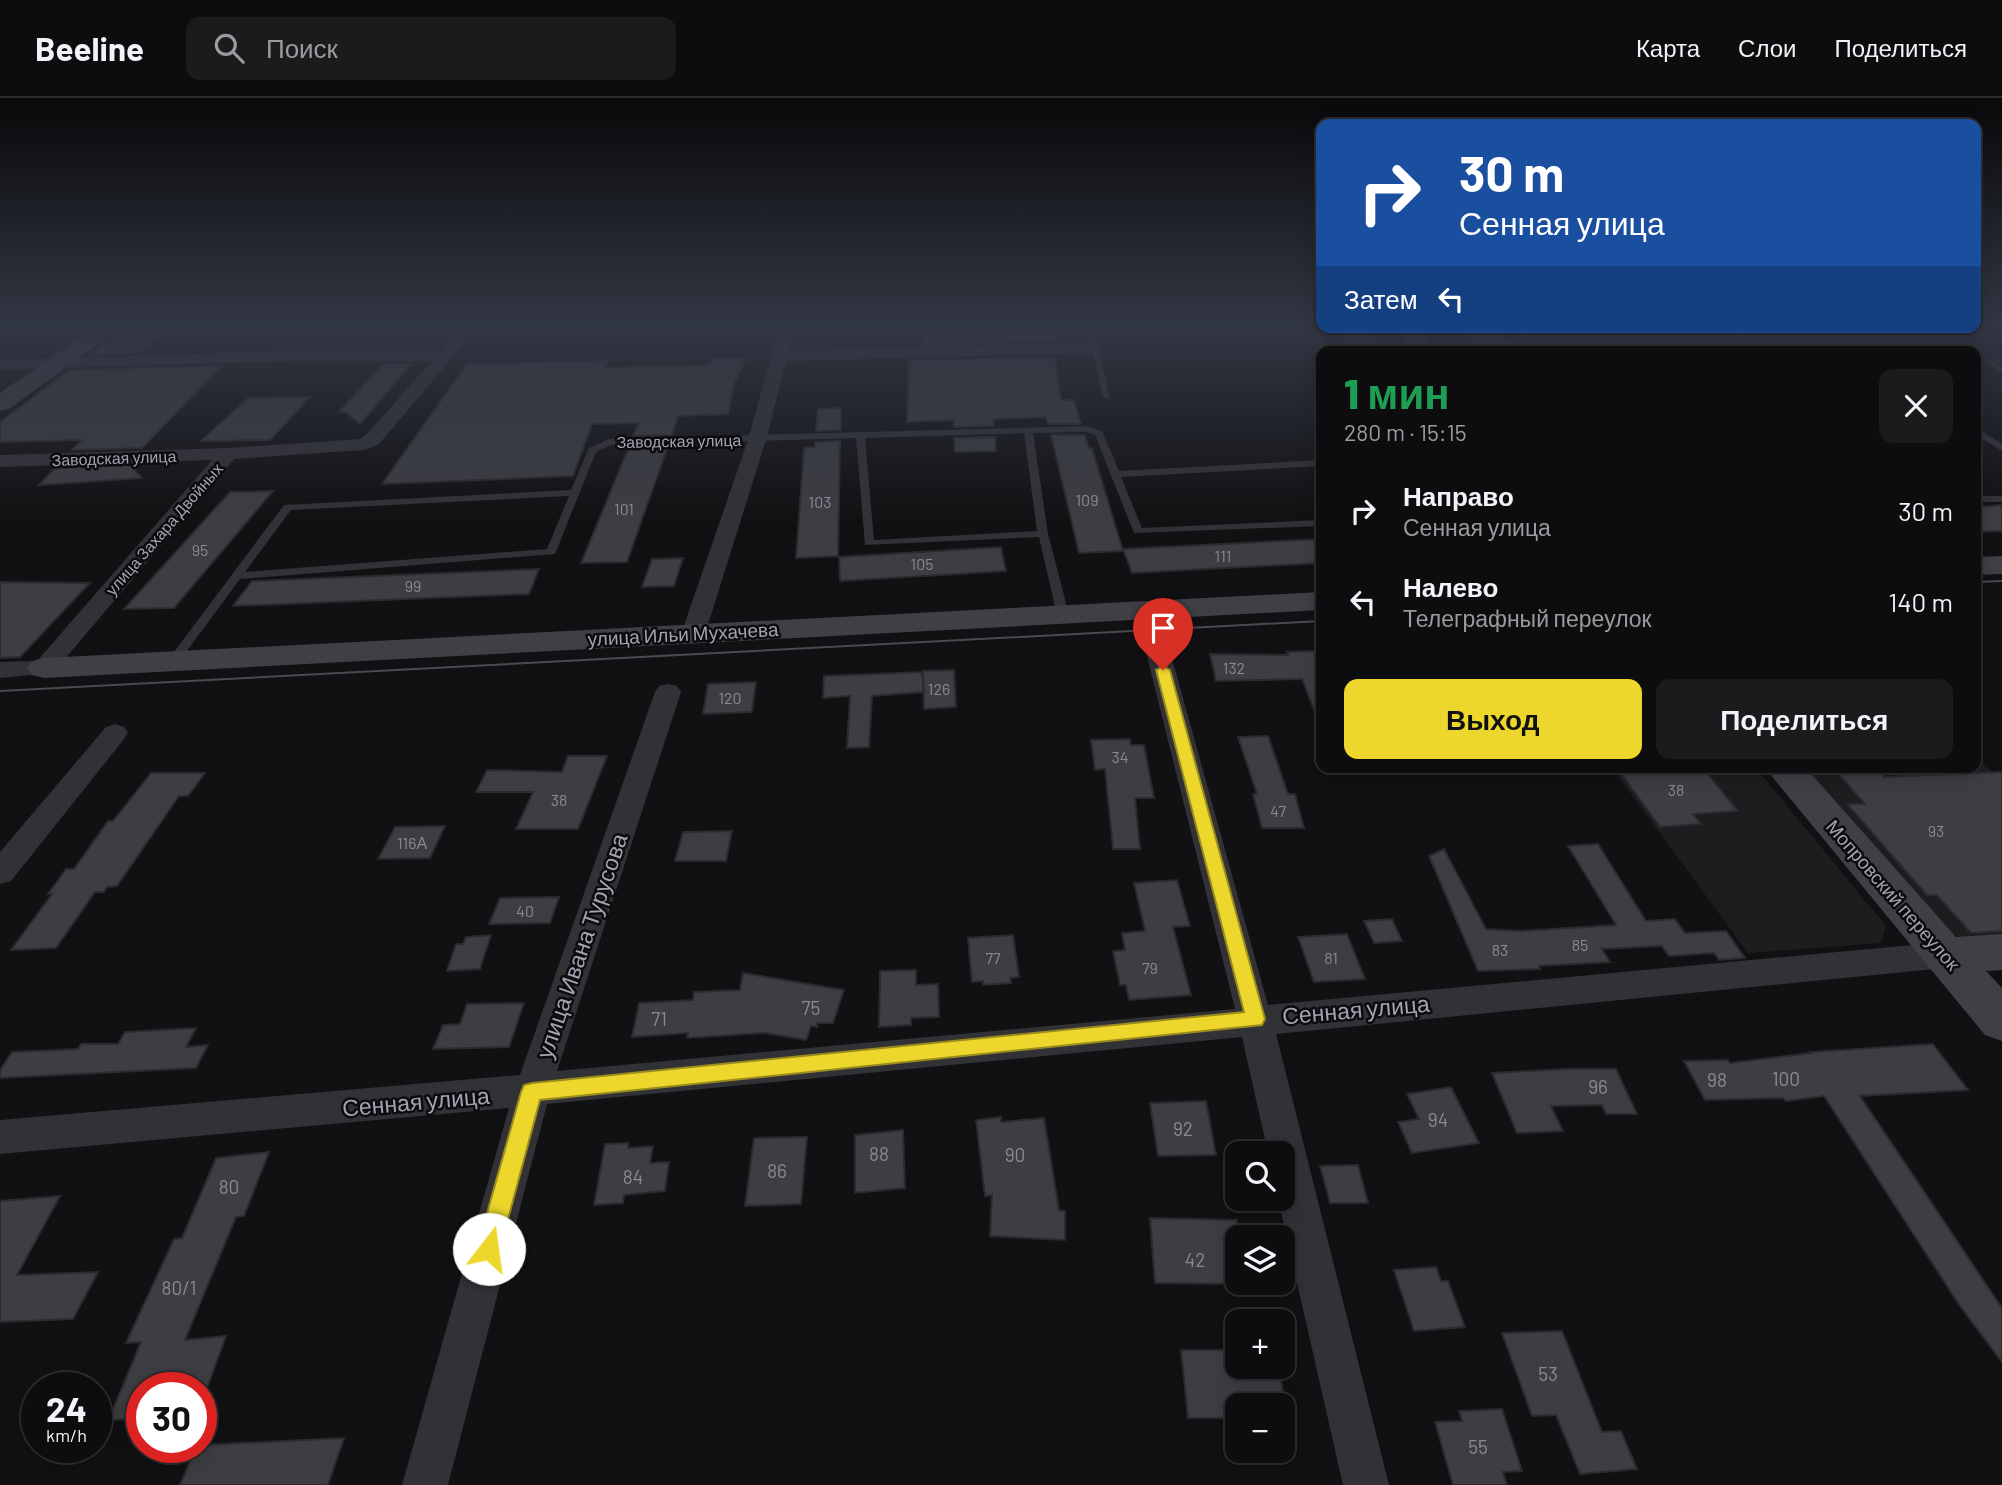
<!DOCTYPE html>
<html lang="ru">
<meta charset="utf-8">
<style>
:root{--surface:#0d0c0e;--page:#1b1a1c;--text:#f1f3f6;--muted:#9a9b9e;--line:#2d2c2e;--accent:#edd72d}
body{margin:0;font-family:Barlow,sans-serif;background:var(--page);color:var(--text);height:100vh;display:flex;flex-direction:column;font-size:26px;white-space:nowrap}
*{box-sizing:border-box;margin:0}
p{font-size:23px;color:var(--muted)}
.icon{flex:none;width:38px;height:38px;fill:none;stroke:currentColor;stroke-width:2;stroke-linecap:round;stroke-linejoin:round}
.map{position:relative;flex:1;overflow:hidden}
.sheet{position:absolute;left:1316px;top:248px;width:665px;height:427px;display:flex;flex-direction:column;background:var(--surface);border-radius:14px;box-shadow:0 4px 18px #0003,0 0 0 2px var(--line)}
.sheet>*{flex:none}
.guide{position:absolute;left:1316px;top:21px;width:665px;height:214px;border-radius:14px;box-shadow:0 4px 18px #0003,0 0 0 2px var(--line);background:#1a4fa0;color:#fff;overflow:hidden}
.buttons{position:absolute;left:1225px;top:1043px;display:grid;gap:14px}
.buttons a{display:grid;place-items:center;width:70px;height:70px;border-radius:14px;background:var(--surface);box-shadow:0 4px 18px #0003,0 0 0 2px var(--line);font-size:35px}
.speed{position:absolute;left:21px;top:1274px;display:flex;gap:14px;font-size:35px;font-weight:700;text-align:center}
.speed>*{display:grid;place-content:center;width:91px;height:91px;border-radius:50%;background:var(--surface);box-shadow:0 4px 18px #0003,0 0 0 2px var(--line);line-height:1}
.speed small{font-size:18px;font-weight:400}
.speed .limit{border:10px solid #d22;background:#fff;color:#111}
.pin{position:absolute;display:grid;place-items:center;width:60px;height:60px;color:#fff;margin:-72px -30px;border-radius:50% 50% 50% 0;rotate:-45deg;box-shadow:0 0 7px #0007}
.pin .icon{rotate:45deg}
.me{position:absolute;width:77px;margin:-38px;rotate:15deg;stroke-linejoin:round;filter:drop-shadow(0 0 5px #0008)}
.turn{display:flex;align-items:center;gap:24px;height:147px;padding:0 28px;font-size:32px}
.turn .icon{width:91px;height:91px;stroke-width:2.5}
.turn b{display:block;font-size:49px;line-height:60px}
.then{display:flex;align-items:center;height:66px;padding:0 28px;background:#0003;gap:14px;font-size:26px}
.round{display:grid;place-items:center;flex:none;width:74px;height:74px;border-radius:14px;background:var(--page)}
.head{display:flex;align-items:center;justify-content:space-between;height:119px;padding:0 28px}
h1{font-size:42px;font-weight:800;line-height:52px;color:#1e9e55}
.cta{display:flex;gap:14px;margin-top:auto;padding:14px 28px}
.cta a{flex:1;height:80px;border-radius:14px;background:var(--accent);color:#111;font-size:28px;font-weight:800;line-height:80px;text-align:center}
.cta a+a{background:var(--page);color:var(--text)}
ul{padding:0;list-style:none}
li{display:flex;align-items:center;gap:21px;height:91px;padding:0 28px}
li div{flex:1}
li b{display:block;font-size:26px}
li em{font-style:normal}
header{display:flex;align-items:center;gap:42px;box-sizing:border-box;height:98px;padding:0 35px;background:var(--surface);border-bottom:2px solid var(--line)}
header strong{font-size:33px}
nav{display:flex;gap:38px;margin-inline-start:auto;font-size:24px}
.search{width:490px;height:63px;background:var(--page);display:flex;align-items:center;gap:18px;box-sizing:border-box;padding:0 24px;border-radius:14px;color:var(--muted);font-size:26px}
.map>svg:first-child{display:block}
.built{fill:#1d1c1f}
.building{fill:#3d3d42;stroke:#2b2a2e;stroke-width:2}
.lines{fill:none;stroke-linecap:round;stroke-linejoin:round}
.lane{fill:#323136;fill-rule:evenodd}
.street{fill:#323136;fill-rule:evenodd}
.secondary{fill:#3f4046;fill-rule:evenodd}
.tram{stroke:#4a4b51;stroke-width:2}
.route{fill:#edd72d;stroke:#9a8c1d;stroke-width:2}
.labels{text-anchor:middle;stroke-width:5;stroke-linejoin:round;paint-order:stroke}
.far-street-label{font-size:16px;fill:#a2a3b2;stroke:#0c0b0d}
.number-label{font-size:16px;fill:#898a96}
.street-label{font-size:19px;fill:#a2a3b2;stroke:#0c0b0d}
.near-number-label{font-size:19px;fill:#898a96}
.near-street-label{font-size:23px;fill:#a2a3b2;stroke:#0c0b0d}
</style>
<header>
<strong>Beeline</strong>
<div class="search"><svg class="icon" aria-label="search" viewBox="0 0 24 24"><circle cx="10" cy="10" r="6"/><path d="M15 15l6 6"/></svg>Поиск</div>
<nav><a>Карта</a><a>Слои</a><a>Поделиться</a></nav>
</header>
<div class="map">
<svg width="2002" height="1387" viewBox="0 0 2002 1387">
<rect width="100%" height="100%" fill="#111012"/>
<path class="built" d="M1976,658L2002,684V841L1968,842L1937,830L1802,670H1976Z
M1612,670H1756L1886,828L1881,845L1748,855Z"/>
<path class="building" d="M170,229L138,255L91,257L105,246H113L134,230Z
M948,229H1052L1053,243L922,247L931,230Z
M1334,229H1364L1386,254H1354Z
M1459,229H1496L1521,254H1483Z
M1055,259L1061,302H1074L1081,326H1048L1046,319L993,321L994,328L954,329V322L907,324L909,262Z
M713,261H746L734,286L728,316L678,318L672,337L633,338L639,325L592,326L573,378L382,386L467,266L608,263L605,270L710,267Z
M383,266H411L360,326L346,314H339Z
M222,268L142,350L72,352L82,342L0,344V324L70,272Z
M310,299L270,342L201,343L248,300Z
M841,310V332L816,333L818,311Z
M1051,337H1085L1089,350H1092L1123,453L1079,455Z
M995,339L996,353L955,354L954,340Z
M840,343L838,458L796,460L804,350L815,349V344Z
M668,348L627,464L581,465L629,349Z
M130,367L142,380L39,387L55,370Z
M273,393L174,510L124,511L230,394Z
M2002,407V433L1976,434V409Z
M1321,441V465L1132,475L1123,451Z
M1001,449L1006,473L840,483L839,459Z
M683,460L674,488L642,489L652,461Z
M539,471L529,496L233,508L252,483Z
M0,484L90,485L20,559L0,560Z
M1314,553L1321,572L1320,627L1302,581L1216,583L1210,556L1288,557L1287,554Z
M954,572L956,609L924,611L923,573Z
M922,574L924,594L872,598L869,649L847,650L850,598L823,600L824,578Z
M756,584L752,614L703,616L708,586Z
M1268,638L1288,696H1295L1304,730H1262L1253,696H1257L1238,639Z
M1130,641L1131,647H1144L1154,700H1135L1140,751H1113L1105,671L1095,672L1091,642Z
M568,658H607L578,731H516L533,694H476L487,672L562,674Z
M1617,670H1703L1738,713L1693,716L1701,726L1660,729Z
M1833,670H1876L1884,679L2002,674V833L1971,835L1937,797H1927L1847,706H1865Z
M151,675H205L188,698H179L117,788L107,789L104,794H95L56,850L11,852L52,796H48L66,771H74L108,723H113Z
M445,728L430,760L378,761L395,729Z
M732,733L726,763H675L683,734Z
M1598,746L1646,823L1675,821L1685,835L1726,833L1745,860L1719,862L1714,855L1669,858L1662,848L1602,851L1610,864L1539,868L1540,871L1478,873L1429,758L1444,751L1486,831L1521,833L1616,827L1568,748Z
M1177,782L1190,828L1173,829L1191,897L1129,902L1126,887H1120L1113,853L1125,852L1122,835L1145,833L1134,785Z
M559,799L550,825L489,826L500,800Z
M1392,821L1402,843L1374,845L1364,823Z
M1347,836L1365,881L1314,884L1298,839Z
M491,837L480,871L447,873L456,846H463L466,839Z
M1013,837L1019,879L1010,880L1011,885L983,887V883L972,884L968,840Z
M916,872V887L938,886L939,919L911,920V927L879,929L880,873Z
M743,875L844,892L833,925H817V929L811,928L806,942L765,935L687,940L688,935L632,939L639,905L693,902L694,894L740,892Z
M524,905L509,949L433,951L443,927L460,926L467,906Z
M196,930L186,949L208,947L196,970L0,980V972L12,954L78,951L81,946H118L125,934Z
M1933,946L1968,992L1860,998L2002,1210V1264L1960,1208L1824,998L1786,1003L1783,1000L1705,1002L1684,963L1728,962L1730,965L1811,955L1810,954Z
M1564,971H1616L1637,1016H1606L1602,1007L1551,1008L1563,1033L1517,1035L1492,975Z
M1451,989L1479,1045L1412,1055L1398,1024L1419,1021L1407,996Z
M1206,1003L1216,1057L1158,1058L1150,1005Z
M1001,1019V1024L1044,1020L1059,1112L1065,1113V1142L990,1138L992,1097L985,1098L976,1022Z
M903,1032L905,1090L855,1095V1037Z
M807,1039L801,1106L745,1108L754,1040Z
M628,1045V1050L653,1048L650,1065L669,1064L665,1093L624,1097L623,1105L594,1107L605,1046Z
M269,1054L244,1118L236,1119L185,1242L226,1238L207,1290H142V1319L108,1323L141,1244L126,1245L174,1141L182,1140L216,1060Z
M1358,1067L1368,1105H1330L1320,1068Z
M60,1098L17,1177L98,1174L73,1221L0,1224V1103Z
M1150,1120L1237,1122V1186L1155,1185Z
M1436,1169L1441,1183H1448L1465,1229L1414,1233L1394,1172Z
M1562,1233L1602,1334L1621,1333L1637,1371L1580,1376L1556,1317L1532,1318L1502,1235Z
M1181,1252H1237V1269H1279L1285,1307H1237V1320H1188Z
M1502,1311L1522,1373L1503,1374L1507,1387H1453L1435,1324L1462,1323L1459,1313Z
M344,1340L328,1387H180L196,1349H201V1347Z"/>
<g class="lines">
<path class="lane" d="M1087,229H1095L1110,302L1103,300Z
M1305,229H1313L1332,254H1324Z
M1510,229H1519L1545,254H1536Z
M1721,229H1731L1768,251L1955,247L1975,252L1976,254L1955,251L1761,254Z
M2002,260V264L1996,265L2002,268V275L1983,263Z
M1087,328L1102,333L1119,373L1321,362V368L1121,379L1142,430L1321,422V428L1134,435L1095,337L1086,334L1033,335L1048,436L1069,517L1063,520L1057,517L1039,439L865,447L856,340L611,347L596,354L555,456L240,481L178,565L174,566L168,562L284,407L571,392L589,350L609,341ZM1024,335L1037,433L874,442L865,340ZM569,398L547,451L245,474L291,412Z
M1976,330L2002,346V353L1976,337Z
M1976,398H2002V404H1976Z"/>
<path class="street" d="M462,229H478L379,346L364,352L234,361L53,575L0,580V564L37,563L212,362L0,369V357L228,350L360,341L365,338L432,263H288L0,272V262L288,253H440Z
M779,229H795L789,253L1096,245L1104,250L1096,255L786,263L766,342L705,536L701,541H685L681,536L748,342Z
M1156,539L1165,541L1168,546L1268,907L1945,844L1956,848L1961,857L1956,866L1945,870L1276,936L1389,1387H1343L1278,1101H1283V1055H1268L1242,939L547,1006L448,1387H402L509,1010L0,1056V1022L520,977L655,594L659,588L668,586L677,588L681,594L557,973L1235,911L1144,546L1147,541Z
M115,626L124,629L128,635L124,641L11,783L0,786V754L106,629Z"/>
<path class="secondary" d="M96,229H121L9,311L0,313V295Z
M1394,229H1417L1437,254H1414Z
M2002,458V476L1976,477V459Z
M1321,494V512L44,580L32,577L27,570L32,563L44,560Z
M1765,670H1806L1956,839L2002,836V872L1986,873L2002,890V943L1985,937Z"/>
<path class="tram" d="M1976,484L2002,483
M0,593L1321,523"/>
</g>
<linearGradient id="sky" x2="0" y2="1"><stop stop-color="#09090a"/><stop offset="0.54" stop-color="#323744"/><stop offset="1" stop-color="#323744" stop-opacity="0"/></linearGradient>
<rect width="2002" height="423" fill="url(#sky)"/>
<path class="route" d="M1163,568L1170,572L1265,921L1262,927L540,1002L500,1151L497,1159L489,1163L481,1159L477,1151L521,994L524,987L532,985L1244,914L1156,572Z"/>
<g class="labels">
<g class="far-street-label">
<text transform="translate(679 343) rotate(-1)" y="6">Заводская улица</text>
<text transform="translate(114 360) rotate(-2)" y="6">Заводская улица</text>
<text transform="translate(164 431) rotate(-49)" y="6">улица Захара Двойных</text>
</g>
<g class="number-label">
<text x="1087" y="408">109</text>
<text x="820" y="410">103</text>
<text x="624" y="417">101</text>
<text x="200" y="458">95</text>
<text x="1223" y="464">111</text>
<text x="922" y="472">105</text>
<text x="413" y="494">99</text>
<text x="1234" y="576">132</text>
<text x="939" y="597">126</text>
<text x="730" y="606">120</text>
<text x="1120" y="665">34</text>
<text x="1676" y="698">38</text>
<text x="559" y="708">38</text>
<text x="1278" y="719">47</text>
<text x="1936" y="739">93</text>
<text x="412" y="751">116А</text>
<text x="525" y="819">40</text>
<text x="1580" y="853">85</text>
<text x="1500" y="858">83</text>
<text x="993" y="866">77</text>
<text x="1331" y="866">81</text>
<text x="1150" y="876">79</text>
</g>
<g class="street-label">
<text transform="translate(683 536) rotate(-3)" y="7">улица Ильи Мухачева</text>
<text transform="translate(1893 797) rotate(49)" y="7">Мопровский переулок</text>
</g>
<g class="near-number-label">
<text x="811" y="917">75</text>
<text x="659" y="928">71</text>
<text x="1786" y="988">100</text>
<text x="1717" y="989">98</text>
<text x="1598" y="996">96</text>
<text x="1438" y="1029">94</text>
<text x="1183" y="1038">92</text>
<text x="879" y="1063">88</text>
<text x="1015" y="1064">90</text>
<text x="777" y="1080">86</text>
<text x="633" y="1086">84</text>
<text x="229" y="1096">80</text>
<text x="1195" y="1169">42</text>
<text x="179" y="1197">80/1</text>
<text x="1548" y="1283">53</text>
<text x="1478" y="1356">55</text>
</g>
<g class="near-street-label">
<text transform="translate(582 848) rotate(-71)" y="8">улица Ивана Турусова</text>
<text transform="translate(1356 912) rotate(-5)" y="8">Сенная улица</text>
<text transform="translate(416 1004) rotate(-5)" y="8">Сенная улица</text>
</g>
</g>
</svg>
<div class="buttons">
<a><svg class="icon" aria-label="search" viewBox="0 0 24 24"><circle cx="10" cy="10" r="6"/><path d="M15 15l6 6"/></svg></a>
<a><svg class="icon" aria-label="layers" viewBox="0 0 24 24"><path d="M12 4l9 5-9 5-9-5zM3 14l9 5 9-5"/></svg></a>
<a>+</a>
<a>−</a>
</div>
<div class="speed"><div>24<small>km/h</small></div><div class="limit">30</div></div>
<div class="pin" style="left:1163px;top:572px;background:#d93025"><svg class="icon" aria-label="arrive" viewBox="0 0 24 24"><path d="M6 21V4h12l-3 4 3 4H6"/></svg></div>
<svg class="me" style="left:489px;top:1151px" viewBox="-20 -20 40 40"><circle r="19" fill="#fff"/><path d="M0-13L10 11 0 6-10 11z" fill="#edd72d"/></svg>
<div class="guide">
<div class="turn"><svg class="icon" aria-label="right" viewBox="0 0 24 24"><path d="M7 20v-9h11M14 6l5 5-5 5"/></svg><div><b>30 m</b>Сенная улица</div></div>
<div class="then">Затем<svg class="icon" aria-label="left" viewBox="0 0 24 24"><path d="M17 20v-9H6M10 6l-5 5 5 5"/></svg></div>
</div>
<section class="sheet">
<div class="head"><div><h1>1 мин</h1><p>280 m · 15:15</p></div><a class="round"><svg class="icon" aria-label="close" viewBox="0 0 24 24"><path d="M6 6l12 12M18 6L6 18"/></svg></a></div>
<ul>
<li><svg class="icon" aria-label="right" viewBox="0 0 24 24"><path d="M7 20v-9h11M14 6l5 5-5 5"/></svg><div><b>Направо</b><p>Сенная улица</p></div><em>30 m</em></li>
<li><svg class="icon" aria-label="left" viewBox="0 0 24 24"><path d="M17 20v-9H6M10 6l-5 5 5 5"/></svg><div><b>Налево</b><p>Телеграфный переулок</p></div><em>140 m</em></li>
</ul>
<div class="cta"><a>Выход</a><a>Поделиться</a></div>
</section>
</div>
